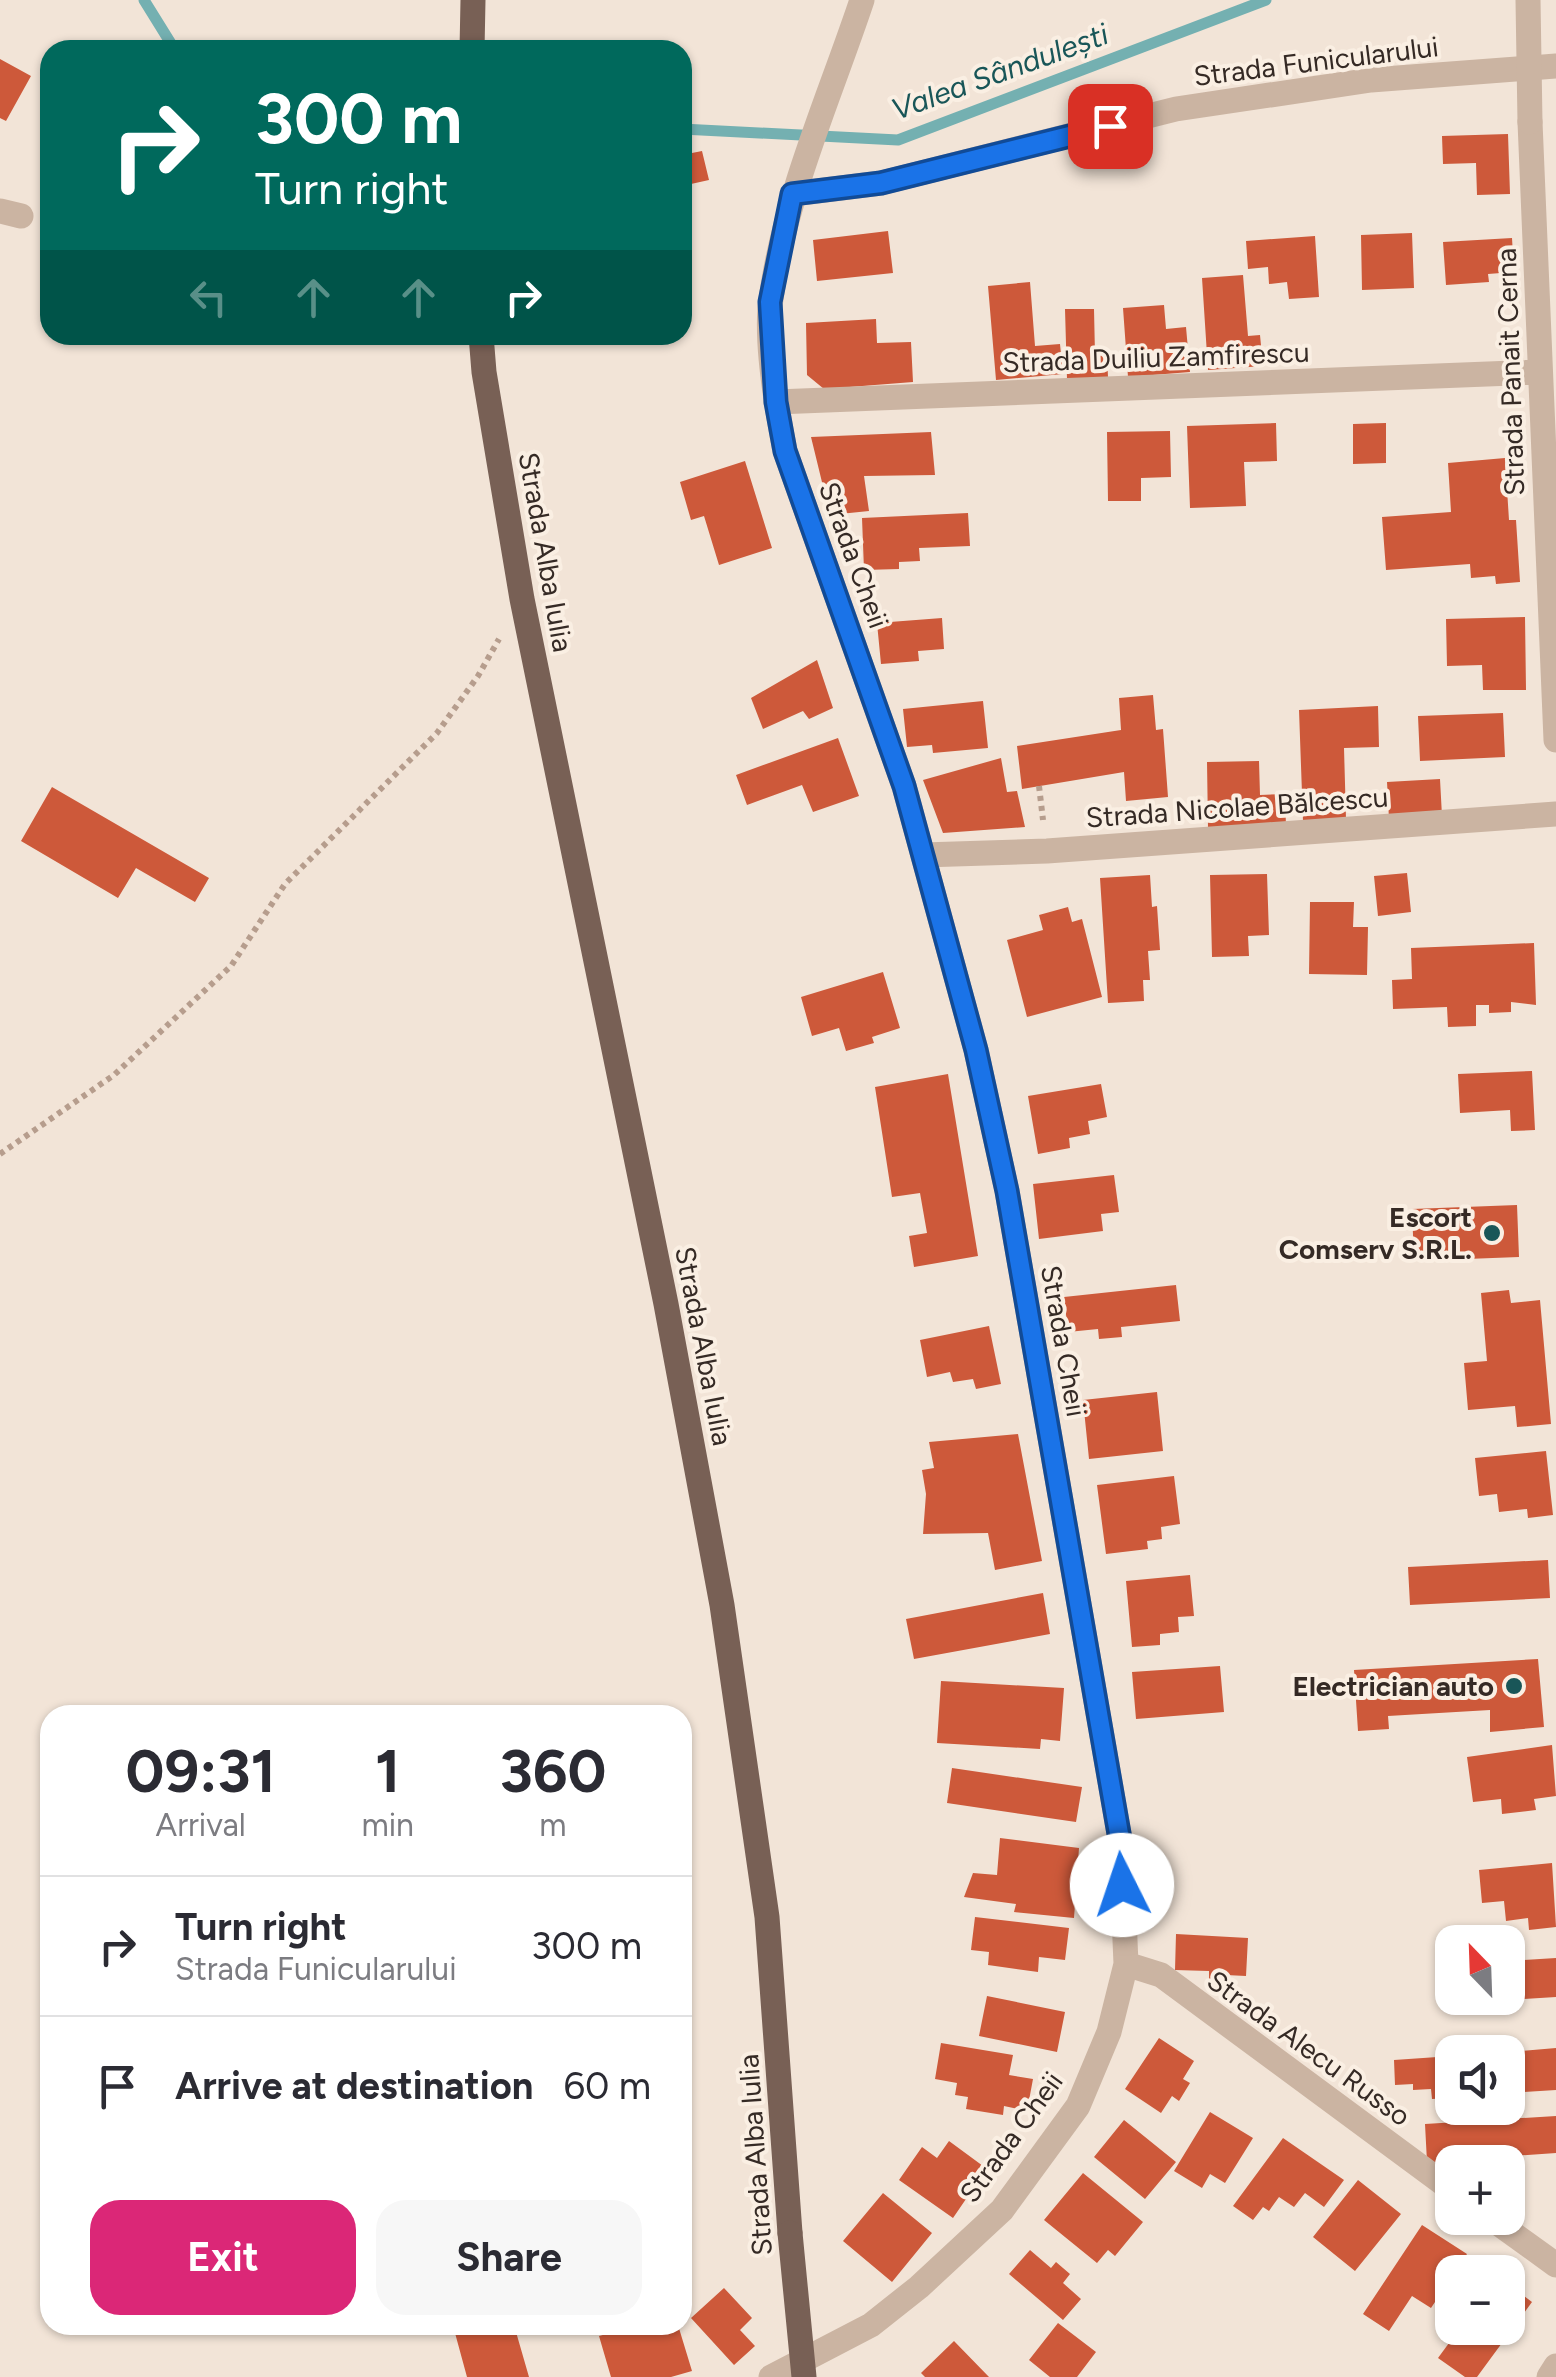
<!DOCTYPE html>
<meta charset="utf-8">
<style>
:root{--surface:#fff;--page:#f7f7f7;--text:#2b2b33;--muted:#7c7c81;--line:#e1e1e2;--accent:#db2777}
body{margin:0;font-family:Figtree,sans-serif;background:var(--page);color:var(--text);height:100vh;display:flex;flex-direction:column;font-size:38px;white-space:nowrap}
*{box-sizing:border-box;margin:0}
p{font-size:32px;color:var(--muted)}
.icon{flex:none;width:55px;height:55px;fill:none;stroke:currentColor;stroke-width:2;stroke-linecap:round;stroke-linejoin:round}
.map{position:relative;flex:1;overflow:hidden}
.details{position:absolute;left:40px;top:1705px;width:652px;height:630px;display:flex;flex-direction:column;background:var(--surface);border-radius:30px;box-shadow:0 2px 8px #0004}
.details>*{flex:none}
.top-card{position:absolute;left:40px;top:40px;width:652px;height:305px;border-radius:30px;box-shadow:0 2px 8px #0004;background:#00695c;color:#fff;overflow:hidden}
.needle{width:65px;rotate:337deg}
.controls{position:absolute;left:1435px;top:1925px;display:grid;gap:20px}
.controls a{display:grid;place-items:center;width:90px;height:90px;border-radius:20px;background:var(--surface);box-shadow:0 2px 8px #0004;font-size:50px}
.pin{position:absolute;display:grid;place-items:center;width:85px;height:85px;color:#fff;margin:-42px;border-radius:20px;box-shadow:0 5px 15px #0006}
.me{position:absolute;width:110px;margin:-55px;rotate:356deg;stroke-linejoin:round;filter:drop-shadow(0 0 8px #0008)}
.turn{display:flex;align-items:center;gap:35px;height:210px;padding:0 50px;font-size:45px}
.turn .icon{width:130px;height:130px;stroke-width:2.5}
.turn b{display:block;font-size:70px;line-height:85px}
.lanes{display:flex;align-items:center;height:95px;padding:0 50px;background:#0003;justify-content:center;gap:50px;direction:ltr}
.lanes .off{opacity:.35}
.eta{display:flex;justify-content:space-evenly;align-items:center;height:170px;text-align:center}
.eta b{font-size:60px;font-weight:700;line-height:70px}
.button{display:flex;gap:20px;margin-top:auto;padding:20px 50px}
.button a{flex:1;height:115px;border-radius:30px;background:var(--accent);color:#fff;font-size:40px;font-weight:700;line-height:115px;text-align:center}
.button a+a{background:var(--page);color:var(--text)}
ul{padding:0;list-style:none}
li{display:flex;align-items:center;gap:30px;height:140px;padding:0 50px;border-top:2px solid var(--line)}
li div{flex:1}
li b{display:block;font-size:38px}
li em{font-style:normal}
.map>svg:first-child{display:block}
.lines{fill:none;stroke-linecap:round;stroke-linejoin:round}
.stream{stroke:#74b0b1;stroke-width:11}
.building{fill:#cd593a}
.path{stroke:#b69d8d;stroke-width:6;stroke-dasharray:5 5;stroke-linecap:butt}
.street{stroke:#cbb4a2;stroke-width:25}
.primary{stroke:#786055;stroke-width:25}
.street-bridge{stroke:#cbb4a2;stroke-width:25}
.primary-bridge{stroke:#786055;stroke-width:25}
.route-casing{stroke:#114b97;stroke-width:25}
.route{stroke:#1a73e8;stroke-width:18}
.poi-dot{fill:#195658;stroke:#faefe3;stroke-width:4}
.labels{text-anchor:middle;stroke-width:8;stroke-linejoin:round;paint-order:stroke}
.street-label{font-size:28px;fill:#352a25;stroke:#faefe3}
.poi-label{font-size:28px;font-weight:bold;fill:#352a25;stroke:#faefe3;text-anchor:end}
.water-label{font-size:30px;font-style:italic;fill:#195658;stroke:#faefe3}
</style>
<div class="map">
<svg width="1556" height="2377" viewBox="0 0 1556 2377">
<rect width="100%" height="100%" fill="#f2e4d7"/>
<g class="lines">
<path class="stream" d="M144,0L175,50
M682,129L898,140L1266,0"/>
</g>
<path class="building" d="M0,59L31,76L6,121L0,118Z
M1508,134L1510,194L1477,195L1476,163L1443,164L1442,136Z
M702,151L709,180L682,186V155Z
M888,231L893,273L817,281L813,240Z
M1412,233L1414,288L1362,290L1361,235Z
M1315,236L1319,297L1289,299L1287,282L1269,284L1268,267L1248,269L1246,241Z
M1512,238L1514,272L1488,274L1489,282L1446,285L1443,242Z
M1243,275L1248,336L1260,335L1263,366L1208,370L1202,278Z
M1030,282L1035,346L1060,344L1063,374L996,380L988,286Z
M1164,305L1166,329L1186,327L1190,372L1128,377L1123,308Z
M1065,309H1094L1095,355H1107L1108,377L1067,379Z
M876,319L877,343L911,342L913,382L824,389L807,375L806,323Z
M1276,423L1277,461L1244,462L1246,506L1190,508L1187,426Z
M1386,423V463L1353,464V424Z
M1170,431L1171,477L1141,478V501H1108L1107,432Z
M931,432L935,475L864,476L869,511L830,515L811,437Z
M1505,458L1509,520H1516L1520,582L1496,584L1495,576L1471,578L1470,564L1386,570L1382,517L1451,512L1448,463Z
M745,461L772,548L719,565L704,516L691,520L680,482Z
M968,513L970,546L919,548L920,561L899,562V569L864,570L862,518Z
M1525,617L1526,690H1483L1482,665L1447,666L1446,619Z
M942,618L944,649L918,651L919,661L881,664L877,623Z
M817,660L833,708L809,719L803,711L763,729L751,698Z
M1153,695L1156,730L1163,729L1168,797L1126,801L1124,772L1022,789L1017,746L1121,730L1119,698Z
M983,701L988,748L933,753L932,745L907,747L903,709Z
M1378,706L1379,747L1344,748L1346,819L1303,821L1299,710Z
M1503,713L1505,757L1420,761L1418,716Z
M838,738L859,796L813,812L802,785L747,805L736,775Z
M1001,758L1007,792L1017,791L1025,827L943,833L923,780Z
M1259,761L1260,795L1285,794L1286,827L1208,828L1207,762Z
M1440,779L1442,816L1389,819L1387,782Z
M52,787L209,878L195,902L136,868L118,898L21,841Z
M1407,873L1411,912L1378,916L1374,876Z
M1267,874L1269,935L1248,936L1249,956L1212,957L1210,875Z
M1150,875L1152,907L1157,906L1160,950L1148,951L1150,980H1143L1144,1001L1108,1003L1100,878Z
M1310,902H1354L1353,927H1368L1367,975L1309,974Z
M1068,907L1072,922L1082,919L1102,997L1027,1017L1007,940L1043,930L1039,915Z
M1534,943L1536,1005L1511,1002V1012L1489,1013V1005H1476V1026L1448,1027L1447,1007L1393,1009L1392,980L1412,979L1411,948Z
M883,972L900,1028L872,1037L874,1043L846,1051L839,1028L812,1036L801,997Z
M1532,1071L1535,1130L1511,1131L1510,1110L1460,1113L1458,1074Z
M948,1074L978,1256L914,1267L909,1236L927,1233L920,1193L892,1197L875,1087Z
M1101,1084L1107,1117L1088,1121L1090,1134L1069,1138L1070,1148L1038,1154L1028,1096Z
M1114,1175L1119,1212L1101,1214L1103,1231L1039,1239L1033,1184Z
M1517,1205L1519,1257L1414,1261L1412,1209Z
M1176,1285L1180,1321L1121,1327L1122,1337L1099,1339L1098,1329L1068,1332L1064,1297Z
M1509,1290L1511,1303L1540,1300L1551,1424L1517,1427L1515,1406L1468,1410L1464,1363L1487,1361L1481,1293Z
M989,1326L1001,1384L976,1389L973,1379L953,1382L950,1372L927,1377L920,1340Z
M1157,1392L1163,1451L1089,1459L1083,1400Z
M1018,1434L1042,1561L995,1570L988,1533L923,1534L926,1494L922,1470L934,1468L929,1442Z
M1546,1451L1553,1515L1528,1518L1527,1509L1499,1512L1497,1494L1479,1496L1475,1458Z
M1174,1476L1180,1524L1161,1527L1162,1539L1147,1541L1148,1549L1106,1554L1097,1485Z
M1548,1560L1550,1598L1410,1605L1408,1567Z
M1190,1575L1194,1616L1178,1617L1179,1632L1160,1634V1645L1132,1647L1126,1581Z
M1043,1593L1050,1634L914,1659L906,1619Z
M1538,1659L1544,1727L1490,1732V1710L1388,1716L1389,1729L1358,1731L1354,1670Z
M1220,1666L1224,1712L1136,1719L1132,1672Z
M941,1681L1064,1688L1060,1741L1041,1739L1040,1749L937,1743Z
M1552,1745L1556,1796L1534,1799L1536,1810L1502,1814L1501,1799L1473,1802L1467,1757Z
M952,1768L1082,1787L1076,1822L947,1803Z
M1000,1838L1079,1848L1074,1918L1014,1912L1016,1904L964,1897L973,1873L997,1875Z
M1552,1863L1556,1927L1529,1930L1528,1918L1506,1921L1504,1901L1482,1903L1479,1870Z
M975,1917L1069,1928L1065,1960L1039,1957L1038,1972L988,1965L989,1952L971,1950Z
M1176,1934L1248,1938L1246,1976L1226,1975L1225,1981L1209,1980V1971L1175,1970Z
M1556,1958V1997L1508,2000V1961Z
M1442,1964H1452V1993H1444Z
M987,1996L1065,2012L1057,2052L979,2036Z
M1159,2038L1194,2061L1183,2079L1190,2083L1179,2101L1172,2096L1161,2113L1125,2089Z
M941,2043L1013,2055L1009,2075L1033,2079L1027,2111L1004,2106L1003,2115L966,2109L968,2097L955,2095L957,2083L935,2079Z
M1556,2048V2090L1508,2093V2052Z
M1452,2056V2098L1432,2099L1431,2089L1413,2090V2084L1395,2085L1394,2060Z
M1210,2112L1253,2138L1225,2183L1210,2174L1202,2188L1174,2171Z
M1556,2116V2153L1498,2157V2162H1427L1425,2124Z
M1124,2120L1176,2162L1145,2199L1094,2157Z
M1283,2138L1344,2180L1324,2207L1305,2193L1294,2207L1279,2197L1269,2211L1263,2207L1253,2220L1233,2206Z
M949,2141L983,2166L961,2196L966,2199L953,2218L899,2180L922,2147L937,2158Z
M1083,2173L1143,2222L1115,2256L1108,2250L1097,2263L1044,2220Z
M1358,2180L1401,2214L1355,2271L1313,2237Z
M883,2193L932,2233L892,2282L843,2241Z
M1422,2225L1467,2254L1431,2308L1412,2296L1389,2331L1363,2314Z
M1030,2250L1051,2268L1056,2262L1070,2274L1063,2283L1081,2299L1063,2320L1009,2274Z
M1508,2284L1532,2302L1477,2377H1465L1438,2358L1460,2328H1508Z
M724,2288L752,2318L740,2330L755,2346L734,2365L691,2318Z
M1058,2323L1096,2352L1077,2377H1050L1029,2360Z
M483,2325H514L529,2377H467L455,2333Z
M628,2325H678L692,2371L671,2377H611L599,2336L629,2328Z
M954,2341L989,2377H925L921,2373Z"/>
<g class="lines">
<path class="path" d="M1039,786L1043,820
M0,1154L114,1075L231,966L285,884L437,733L478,676L499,639"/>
<path class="street" d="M1530,122L1556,740
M793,194L881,183L1176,109L1371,80L1556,66
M0,211L21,216
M776,402L1539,372
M923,855L1047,851L1556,814
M1126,1964L1161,1975L1452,2190
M1491,2218L1556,2265
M771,2377L871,2325L919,2287L1002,2210L1078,2106L1109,2032L1126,1964L1121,1845L1007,1191L976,1050L904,786L785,451C777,410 765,340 771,299C785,195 829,99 862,0
M1549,2377L1556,2366"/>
<path class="primary" d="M472,50L473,0
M481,335L484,372L522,599L666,1304L722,1605L767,1917L790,2233"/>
<path class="street-bridge" d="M1528,0L1530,122"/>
<path class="primary-bridge" d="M790,2233L804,2377"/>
</g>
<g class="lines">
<g class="route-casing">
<path id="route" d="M1110,126L881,183L792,194L770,302L776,402L785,451L904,786L976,1050L1007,1191L1121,1845L1122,1885"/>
</g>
<use href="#route" class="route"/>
</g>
<g class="poi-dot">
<circle cx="1492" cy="1233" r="10"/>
<circle cx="1514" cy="1686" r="10"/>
</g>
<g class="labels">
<g class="street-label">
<text transform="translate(1316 61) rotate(-7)" y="10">Strada Funicularului</text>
<text transform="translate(1156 357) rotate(-2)" y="10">Strada Duiliu Zamfirescu</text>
<text transform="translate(1510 372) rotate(-92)" y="10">Strada Panait Cerna</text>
<text transform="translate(546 552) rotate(80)" y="10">Strada Alba Iulia</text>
<text transform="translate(854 555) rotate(70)" y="10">Strada Cheii</text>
<text transform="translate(1237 807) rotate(-4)" y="10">Strada Nicolae Bălcescu</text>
<text transform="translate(1064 1341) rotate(80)" y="10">Strada Cheii</text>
<text transform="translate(704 1346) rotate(79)" y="10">Strada Alba Iulia</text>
<text transform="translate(1309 2048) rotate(36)" y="10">Strada Alecu Russo</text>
<text transform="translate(1011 2137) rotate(-54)" y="10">Strada Cheii</text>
<text transform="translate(755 2155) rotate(-94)" y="10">Strada Alba Iulia</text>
</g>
<g class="poi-label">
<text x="1472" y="1227">Escort<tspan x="1472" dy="32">Comserv S.R.L.</tspan></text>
<text x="1494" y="1696">Electrician auto</text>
</g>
<g class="water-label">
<text transform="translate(1000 72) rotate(-20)" y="10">Valea Sândulești</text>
</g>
</g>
</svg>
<div class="controls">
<a><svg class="needle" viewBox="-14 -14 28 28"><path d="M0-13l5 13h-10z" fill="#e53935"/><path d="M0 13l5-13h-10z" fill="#7c7c81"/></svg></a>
<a><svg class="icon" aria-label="sound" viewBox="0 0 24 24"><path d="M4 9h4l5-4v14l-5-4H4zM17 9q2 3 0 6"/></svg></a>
<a>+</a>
<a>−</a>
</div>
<div class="pin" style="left:1110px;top:126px;background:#d93025"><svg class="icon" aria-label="arrive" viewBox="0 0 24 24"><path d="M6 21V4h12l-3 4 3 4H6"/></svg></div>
<svg class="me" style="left:1122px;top:1885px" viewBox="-20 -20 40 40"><circle r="19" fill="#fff"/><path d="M0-13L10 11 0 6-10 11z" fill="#1a73e8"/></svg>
<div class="top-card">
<div class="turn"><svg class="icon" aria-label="right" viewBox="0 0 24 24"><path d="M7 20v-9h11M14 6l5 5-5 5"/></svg><div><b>300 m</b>Turn right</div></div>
<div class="lanes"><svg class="icon off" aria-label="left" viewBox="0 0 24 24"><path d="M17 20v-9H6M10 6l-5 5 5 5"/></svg><svg class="icon off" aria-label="ahead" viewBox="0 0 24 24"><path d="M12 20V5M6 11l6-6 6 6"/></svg><svg class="icon off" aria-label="ahead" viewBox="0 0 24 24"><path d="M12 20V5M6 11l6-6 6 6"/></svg><svg class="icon" aria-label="right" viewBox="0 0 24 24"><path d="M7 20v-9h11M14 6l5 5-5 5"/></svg></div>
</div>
<section class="details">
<div class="eta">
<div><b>09:31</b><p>Arrival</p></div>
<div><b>1</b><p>min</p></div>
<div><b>360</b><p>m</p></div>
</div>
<ul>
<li><svg class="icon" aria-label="right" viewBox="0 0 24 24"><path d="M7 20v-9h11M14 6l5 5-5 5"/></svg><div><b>Turn right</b><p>Strada Funicularului</p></div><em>300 m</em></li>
<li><svg class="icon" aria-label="arrive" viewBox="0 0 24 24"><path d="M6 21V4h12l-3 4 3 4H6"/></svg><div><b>Arrive at destination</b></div><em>60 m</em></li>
</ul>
<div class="button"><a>Exit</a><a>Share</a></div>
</section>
</div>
